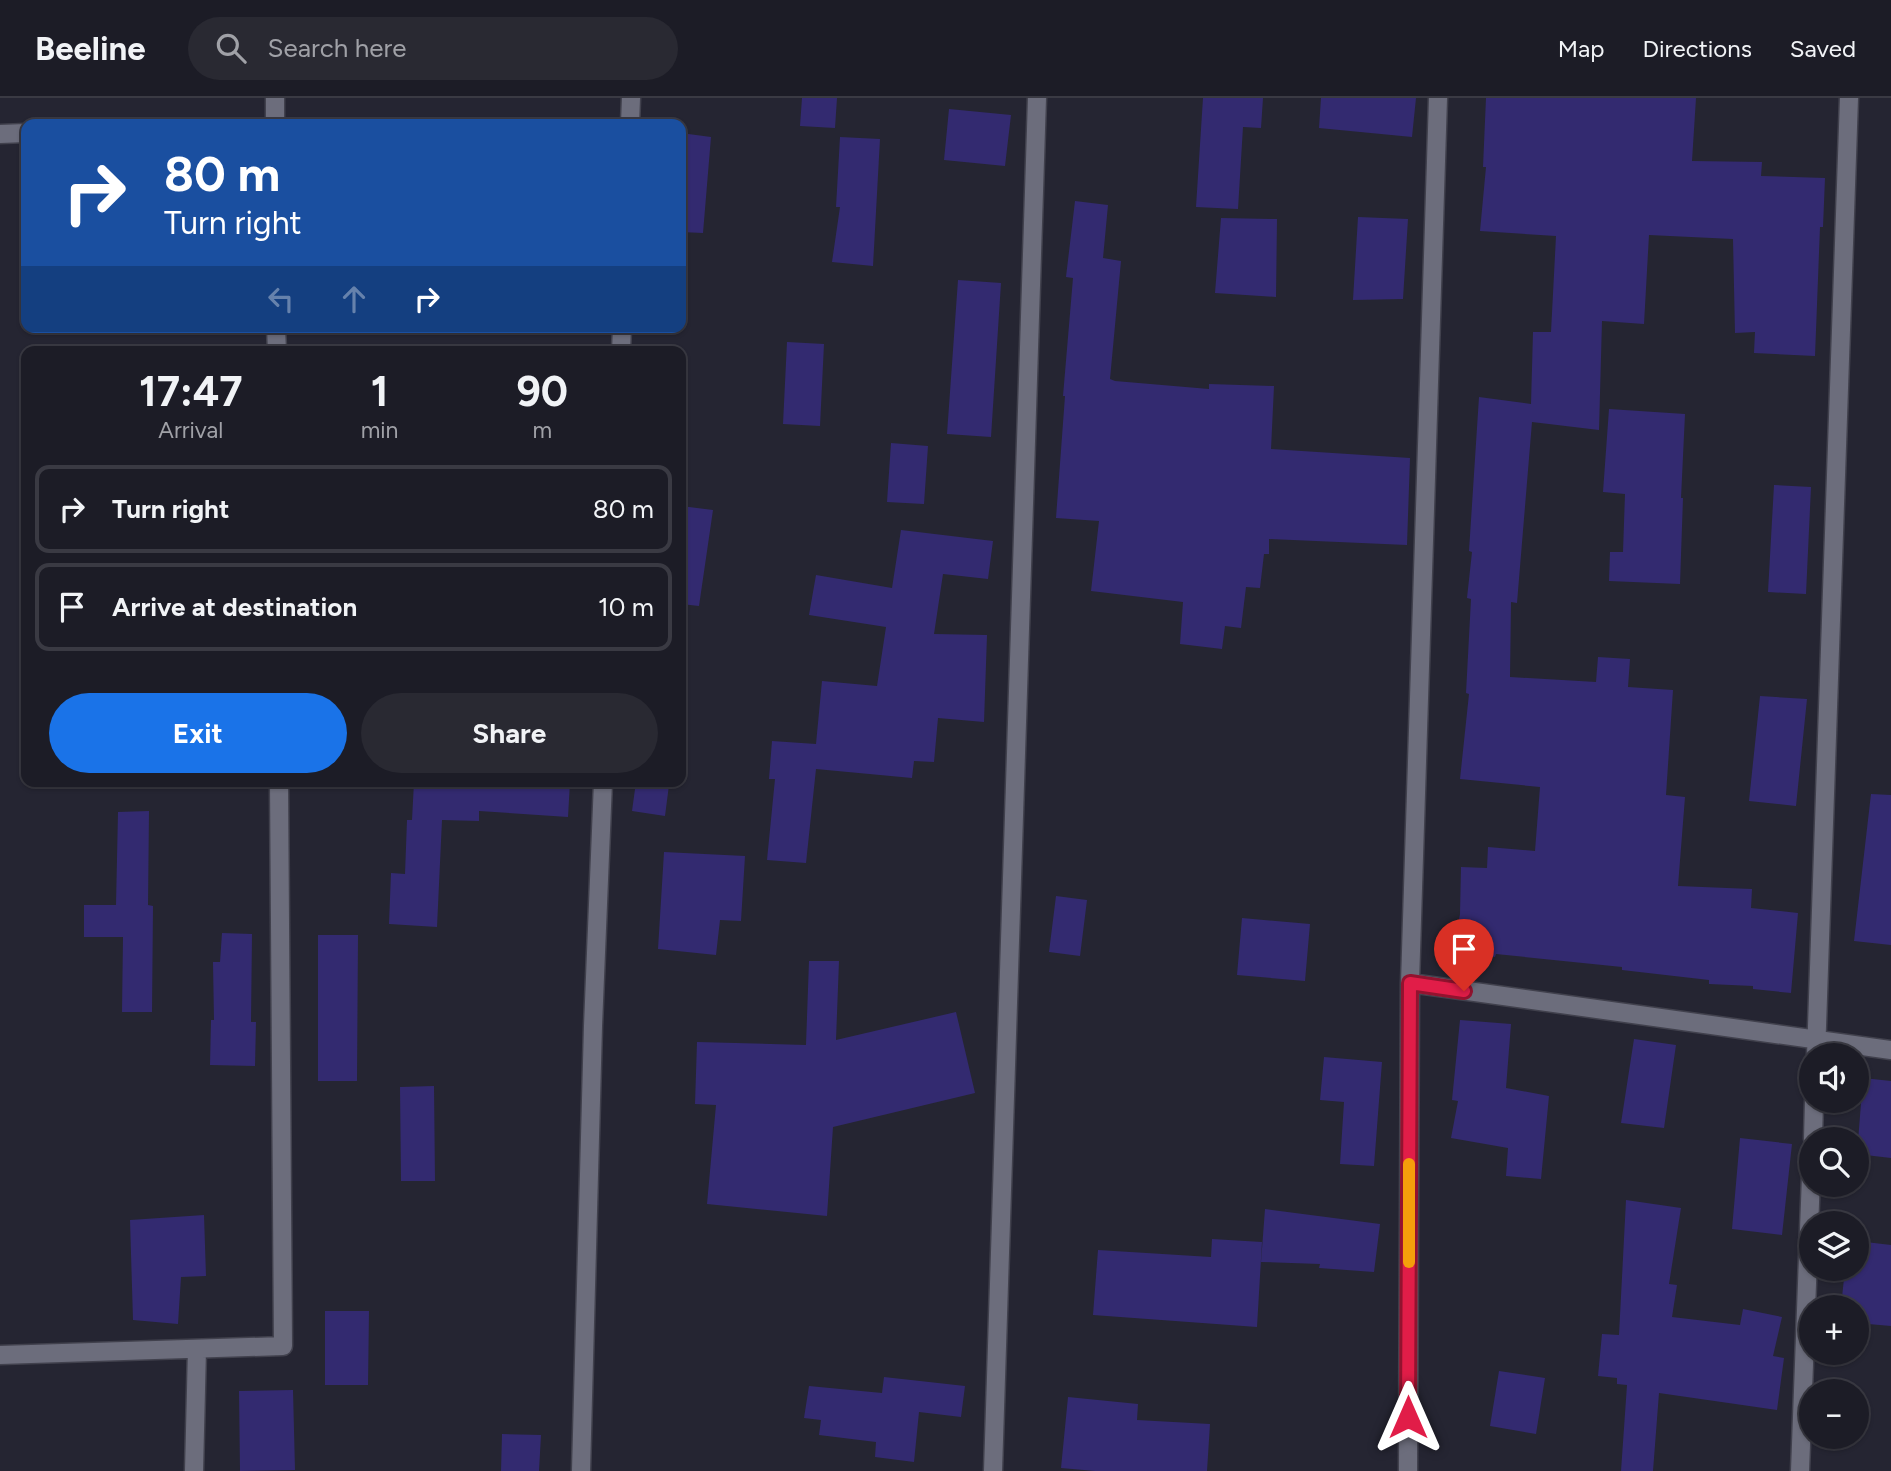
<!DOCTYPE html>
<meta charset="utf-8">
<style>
:root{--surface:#1c1c26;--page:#292932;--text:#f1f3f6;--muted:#a0a1a7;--line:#3a3a43;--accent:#1a73e8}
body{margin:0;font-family:Figtree,sans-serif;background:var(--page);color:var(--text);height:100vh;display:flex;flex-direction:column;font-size:26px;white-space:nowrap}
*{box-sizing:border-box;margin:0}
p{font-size:23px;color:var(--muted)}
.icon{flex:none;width:38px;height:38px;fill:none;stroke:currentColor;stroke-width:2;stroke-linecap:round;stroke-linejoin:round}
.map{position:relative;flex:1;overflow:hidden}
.details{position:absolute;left:21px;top:248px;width:665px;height:441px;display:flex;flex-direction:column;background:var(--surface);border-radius:14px;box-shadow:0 2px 5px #0004,0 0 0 2px var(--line)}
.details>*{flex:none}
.top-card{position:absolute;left:21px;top:21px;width:665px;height:214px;border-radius:14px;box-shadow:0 2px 5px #0004,0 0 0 2px var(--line);background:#1a4fa0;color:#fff;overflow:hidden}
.fabs{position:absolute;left:1799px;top:945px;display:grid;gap:14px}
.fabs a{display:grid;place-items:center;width:70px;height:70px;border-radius:50%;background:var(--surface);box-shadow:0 2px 5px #0004,0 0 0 2px var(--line);font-size:35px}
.pin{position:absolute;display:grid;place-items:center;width:60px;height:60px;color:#fff;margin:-72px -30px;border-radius:50% 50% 50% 0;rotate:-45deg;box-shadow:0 0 7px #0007}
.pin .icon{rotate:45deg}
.me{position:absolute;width:77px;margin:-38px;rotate:0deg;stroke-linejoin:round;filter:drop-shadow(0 0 5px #0008)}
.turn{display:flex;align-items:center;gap:24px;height:147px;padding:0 28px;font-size:32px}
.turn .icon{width:91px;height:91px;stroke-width:2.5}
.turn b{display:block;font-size:49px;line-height:60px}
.lanes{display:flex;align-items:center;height:66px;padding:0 28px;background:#0003;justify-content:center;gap:35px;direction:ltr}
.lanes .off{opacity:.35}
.eta{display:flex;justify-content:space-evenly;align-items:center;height:119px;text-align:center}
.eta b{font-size:42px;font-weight:700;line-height:49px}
.button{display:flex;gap:14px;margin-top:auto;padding:14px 28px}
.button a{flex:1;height:80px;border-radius:42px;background:var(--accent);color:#fff;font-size:28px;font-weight:700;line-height:80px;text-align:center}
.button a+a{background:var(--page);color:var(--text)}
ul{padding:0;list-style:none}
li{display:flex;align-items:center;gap:21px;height:88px;margin:0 14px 10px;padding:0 14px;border:4px solid var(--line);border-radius:14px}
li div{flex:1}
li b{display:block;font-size:26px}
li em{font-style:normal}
header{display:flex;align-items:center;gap:42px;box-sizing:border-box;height:98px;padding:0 35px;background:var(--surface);border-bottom:2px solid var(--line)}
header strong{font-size:33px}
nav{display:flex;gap:38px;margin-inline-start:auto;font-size:24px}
.search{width:490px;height:63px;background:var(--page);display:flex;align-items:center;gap:18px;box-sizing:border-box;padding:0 24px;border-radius:38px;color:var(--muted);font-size:26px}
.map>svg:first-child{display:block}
.building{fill:#332a70}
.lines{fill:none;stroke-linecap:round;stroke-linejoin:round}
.street-casing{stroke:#41414d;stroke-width:21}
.street{stroke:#6c6d7c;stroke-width:18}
.route-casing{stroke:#92132f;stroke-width:18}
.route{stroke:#e11d48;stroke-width:12}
.slow{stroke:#f59e0b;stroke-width:12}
</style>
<header>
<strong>Beeline</strong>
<div class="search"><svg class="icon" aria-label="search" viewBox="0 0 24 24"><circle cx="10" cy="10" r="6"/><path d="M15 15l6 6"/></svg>Search here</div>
<nav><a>Map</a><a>Directions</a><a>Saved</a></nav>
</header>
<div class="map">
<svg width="1891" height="1373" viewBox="0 0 1891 1373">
<rect width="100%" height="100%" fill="#252532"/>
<path class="building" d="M802,0H837L835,30L800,28Z
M1203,0H1263L1261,30L1243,29L1238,111L1196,109Z
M1321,0H1416L1412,39L1319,30Z
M1486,0H1696L1692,63L1762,64L1761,78L1825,80L1823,129H1820L1815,258L1754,255L1755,234L1735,235L1733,141L1649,137L1644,226L1602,223L1599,332L1532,324L1517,505L1511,504L1510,579L1596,584L1598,559L1630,561L1628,589L1673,592L1666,697L1685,699L1678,788L1752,791L1751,810L1798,815L1791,895L1753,891V888L1709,886V882L1622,872V869L1496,856L1495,859L1453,853L1460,816L1461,769L1487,770L1488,749L1535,753L1540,689L1460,681L1469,596L1466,595L1471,501L1467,500L1472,454L1469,453L1479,299L1531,306L1533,234H1551L1556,138L1480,133L1486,69H1483Z
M949,11L1011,17L1005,68L944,62Z
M681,35L711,39L703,135L681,134Z
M840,39L880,41L873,168L832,164L840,109H836Z
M1075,103L1108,107L1103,160L1121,163L1110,281L1115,283L1209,291V286L1274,288L1271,351L1410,360L1407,447L1269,441V456H1264L1260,490L1246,489L1241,530L1225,528L1222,551L1180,546L1183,504L1091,493L1099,423L1056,420L1065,298H1063L1073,180L1066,179Z
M1358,119L1408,121L1403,201L1353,202Z
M1221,120L1277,121L1276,199L1215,195Z
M958,182L1001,185L991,339L947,336Z
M787,244L824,246L820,328L783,326Z
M1609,311L1685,316L1681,400H1683L1680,486L1609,483L1610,454H1623L1625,396L1603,394Z
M891,345L928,348L924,406L887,404Z
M1774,387L1811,389L1806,496L1768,494Z
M681,408L713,412L699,508L681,506Z
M901,432L993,443L988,481L943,476L934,536L987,537L984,624L938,620L934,664L914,663L912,680L816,671L806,765L767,762L775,681H769L772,643L816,646L822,583L877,588L886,529L809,517L816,477L892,490Z
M1760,598L1807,601L1796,708L1749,703Z
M414,684H570L568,719L479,713V723L442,722L437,829L389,826L391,775L405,776L407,722H412Z
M636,684L669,687L665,718L632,713Z
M1871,696L1891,697V847L1854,843Z
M149,713L148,807L153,808L152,914H122L123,839H84V807H116L118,714Z
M664,754L745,758L741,823L720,822L716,857L658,851Z
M1056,798L1087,802L1080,858L1049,854Z
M1242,820L1310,826L1305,883L1237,877Z
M222,835L252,836L251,924H256L255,968L210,967L211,922H214L213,864H220Z
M318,837H358L357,983H318Z
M809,863H839L836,942L956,914L975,995L833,1029L827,1118L707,1106L716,1007L695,1006L697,944L806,947Z
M1460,922L1511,926L1506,990L1549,998L1541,1081L1506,1078L1508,1050L1451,1040L1458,1003L1452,1002Z
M1634,941L1676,947L1664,1030L1621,1025Z
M1324,959L1382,964L1374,1068L1340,1066L1344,1004L1320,1002Z
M1863,980L1891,983V1060L1857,1056Z
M434,988L435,1083H401L400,989Z
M1740,1040L1792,1046L1782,1137L1732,1131Z
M1626,1102L1681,1110L1669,1186L1677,1187L1672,1219L1740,1227L1743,1211L1782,1219L1773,1258L1784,1260L1777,1312L1659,1295L1653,1373H1621L1627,1287L1617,1286V1280L1598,1278L1602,1236L1619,1237Z
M1265,1111L1380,1126L1374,1174L1319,1170L1320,1166L1261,1164Z
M204,1117L206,1178L181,1179L178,1226L133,1222L130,1122Z
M1212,1141L1262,1144L1257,1229L1093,1217L1098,1152L1211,1159Z
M1857,1143L1891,1147V1228L1857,1225V1209H1841L1845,1171H1857Z
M325,1213H369L368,1287H325Z
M1499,1273L1545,1280L1536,1336L1490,1328Z
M884,1279L965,1288L961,1319L919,1314L914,1364L875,1359L876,1344L819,1337L821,1322L804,1320L809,1288L882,1295Z
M293,1292L295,1372L240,1373L239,1293Z
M1068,1299L1138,1306L1137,1322L1210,1326L1207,1373H1095L1061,1370Z
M502,1336L541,1337L539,1373H501Z"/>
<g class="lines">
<g class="street-casing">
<path id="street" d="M275,0V26
M630,26L631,0
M0,36L26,35
M276,229L277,254
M621,254L622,229
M1410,885L1891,952
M1816,957L1849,0
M1813,1041L1814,1003
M0,1257L283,1248L279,684
M194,1373L197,1251
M581,1373L593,928L603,684
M993,1373L1037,0
M1408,1373L1410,885L1438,0
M1800,1373L1811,1078"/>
</g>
<use href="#street" class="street"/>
</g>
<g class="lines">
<g class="route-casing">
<path id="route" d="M1408,1319L1410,885L1464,893"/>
</g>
<use href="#route" class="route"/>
<path class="slow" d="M1409,1164V1066"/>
</g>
</svg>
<div class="fabs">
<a><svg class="icon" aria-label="sound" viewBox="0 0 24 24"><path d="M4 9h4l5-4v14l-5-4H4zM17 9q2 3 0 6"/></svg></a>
<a><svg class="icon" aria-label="search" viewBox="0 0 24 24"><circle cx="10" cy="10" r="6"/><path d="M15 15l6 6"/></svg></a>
<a><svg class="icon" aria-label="layers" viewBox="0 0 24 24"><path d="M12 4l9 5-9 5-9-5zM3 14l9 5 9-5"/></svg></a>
<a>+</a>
<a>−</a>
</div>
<div class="pin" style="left:1464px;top:893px;background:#d93025"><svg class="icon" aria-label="arrive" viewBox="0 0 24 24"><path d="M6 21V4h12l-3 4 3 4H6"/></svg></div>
<svg class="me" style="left:1408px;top:1319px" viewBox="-20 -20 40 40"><path d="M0-17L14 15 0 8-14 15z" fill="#e11d48" stroke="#fff" stroke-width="4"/></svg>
<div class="top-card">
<div class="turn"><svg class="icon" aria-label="right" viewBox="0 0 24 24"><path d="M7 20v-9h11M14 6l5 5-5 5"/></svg><div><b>80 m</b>Turn right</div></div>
<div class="lanes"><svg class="icon off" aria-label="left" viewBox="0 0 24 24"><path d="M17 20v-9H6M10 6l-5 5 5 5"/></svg><svg class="icon off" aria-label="ahead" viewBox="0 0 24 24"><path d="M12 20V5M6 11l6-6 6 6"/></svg><svg class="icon" aria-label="right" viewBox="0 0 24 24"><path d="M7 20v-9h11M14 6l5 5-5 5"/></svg></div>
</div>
<section class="details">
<div class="eta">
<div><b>17:47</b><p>Arrival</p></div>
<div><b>1</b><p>min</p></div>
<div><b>90</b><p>m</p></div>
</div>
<ul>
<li><svg class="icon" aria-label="right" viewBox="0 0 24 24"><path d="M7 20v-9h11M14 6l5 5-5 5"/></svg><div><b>Turn right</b></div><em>80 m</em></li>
<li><svg class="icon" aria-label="arrive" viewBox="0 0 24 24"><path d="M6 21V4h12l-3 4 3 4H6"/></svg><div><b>Arrive at destination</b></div><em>10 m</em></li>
</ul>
<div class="button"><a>Exit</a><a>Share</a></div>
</section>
</div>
